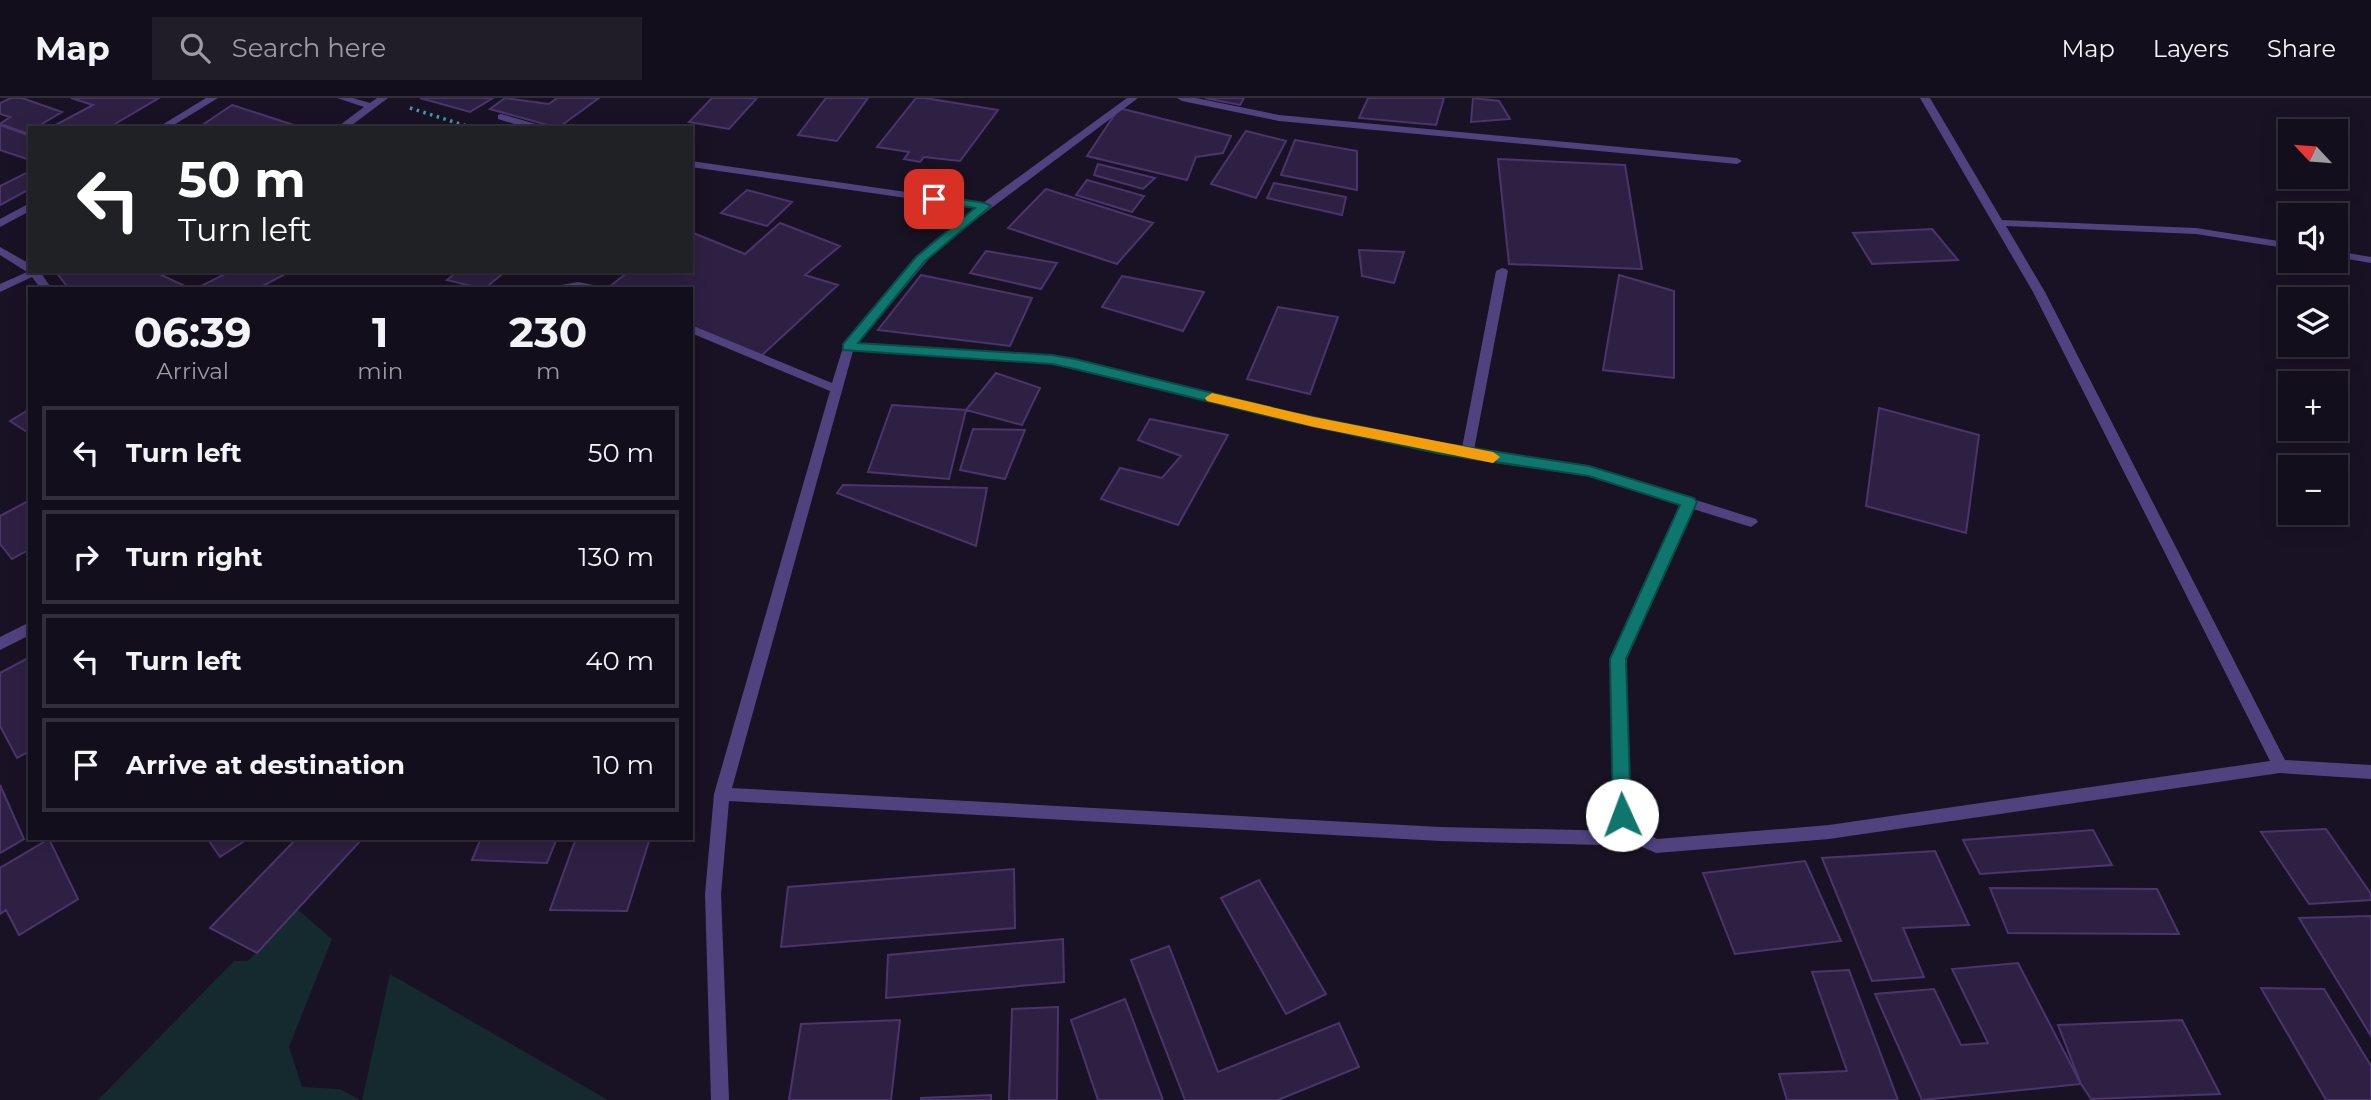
<!DOCTYPE html>
<meta charset="utf-8">
<style>
:root{--surface:#130e1b;--page:#201c28;--text:#f1f3f6;--muted:#9d9ca3;--line:#322e3a}
body{margin:0;font-family:Montserrat,sans-serif;background:var(--page);color:var(--text);height:100vh;display:flex;flex-direction:column;font-size:26px;white-space:nowrap}
*{box-sizing:border-box;margin:0}
p{font-size:23px;color:var(--muted)}
.icon{flex:none;width:38px;height:38px;fill:none;stroke:currentColor;stroke-width:2;stroke-linecap:round;stroke-linejoin:round}
.map{position:relative;flex:1;overflow:hidden}
.sheet{position:absolute;left:28px;top:189px;width:665px;height:553px;display:flex;flex-direction:column;background:var(--surface);border-radius:0px;box-shadow:0 4px 18px #0003,0 0 0 2px var(--line)}
.sheet>*{flex:none}
.guide{position:absolute;left:28px;top:28px;width:665px;height:147px;border-radius:0px;box-shadow:0 4px 18px #0003,0 0 0 2px var(--line);background:#202124;color:#fff;overflow:hidden}
.needle{width:46px;rotate:296deg}
.tools{position:absolute;left:2278px;top:21px;display:grid;gap:14px}
.tools a{display:grid;place-items:center;width:70px;height:70px;border-radius:0px;background:var(--surface);box-shadow:0 4px 18px #0003,0 0 0 2px var(--line);font-size:35px}
.pin{position:absolute;display:grid;place-items:center;width:60px;height:60px;color:#fff;margin:-30px;border-radius:14px;box-shadow:0 4px 10px #0006}
.me{position:absolute;width:77px;margin:-38px;rotate:358deg;stroke-linejoin:round;filter:drop-shadow(0 0 5px #0008)}
.turn{display:flex;align-items:center;gap:24px;height:147px;padding:0 35px;font-size:32px}
.turn .icon{width:91px;height:91px;stroke-width:2.5}
.turn b{display:block;font-size:49px;line-height:60px}
.eta{display:flex;justify-content:space-evenly;align-items:center;height:119px;text-align:center}
.eta b{font-size:42px;font-weight:700;line-height:49px}
ul{padding:0;list-style:none}
li{display:flex;align-items:center;gap:21px;height:94px;margin:0 14px 10px;padding:0 21px;border:4px solid var(--line);border-radius:0px}
li div{flex:1}
li b{display:block;font-size:26px}
li em{font-style:normal}
header{display:flex;align-items:center;gap:42px;box-sizing:border-box;height:98px;padding:0 35px;background:var(--surface);border-bottom:2px solid var(--line)}
header strong{font-size:33px}
nav{display:flex;gap:38px;margin-inline-start:auto;font-size:24px}
.search{width:490px;height:63px;background:var(--page);display:flex;align-items:center;gap:18px;box-sizing:border-box;padding:0 24px;border-radius:0px;color:var(--muted);font-size:26px}
.map>svg:first-child{display:block}
.green{fill:#152a2e}
.building{fill:#2e2043;stroke:#4b346d;stroke-width:2}
.lines{fill:none;stroke-linecap:round;stroke-linejoin:round}
.path{stroke:#3d9bab;stroke-width:3.5;stroke-dasharray:2.5 4.5;stroke-linecap:butt}
.street{fill:#50427e;fill-rule:evenodd}
.route{fill:#0f766e;stroke:#0a4d48;stroke-width:2}
.slow{fill:#f59e0b}
</style>
<header>
<strong>Map</strong>
<div class="search"><svg class="icon" aria-label="search" viewBox="0 0 24 24"><circle cx="10" cy="10" r="6"/><path d="M15 15l6 6"/></svg>Search here</div>
<nav><a>Map</a><a>Layers</a><a>Share</a></nav>
</header>
<div class="map">
<svg width="2371" height="1002" viewBox="0 0 2371 1002">
<rect width="100%" height="100%" fill="#191224"/>
<path class="green" d="M297,811L332,841L289,949L302,989L340,991L360,1002H98L234,863H248Z
M390,876L608,1002H362Z"/>
<path class="building" d="M11,0H22L62,14L35,30H30L26,35L0,26L10,19L0,16V5Z
M71,0H159L108,30H50L93,7Z
M420,0H493L470,14Z
M505,0L549,6L557,0H599L558,30L490,11Z
M712,0H757L729,31L689,24Z
M712,0H757L729,31L689,24Z
M826,0H868L837,43L798,37Z
M826,0H868L837,43L798,37Z
M916,0H925L998,12L960,63L924,59L920,64L904,61L909,54L877,49Z
M916,0H925L998,12L960,63L924,59L920,64L904,61L909,54L877,49Z
M1205,0H1244L1240,7Z
M1368,0H1444L1436,27L1359,20Z
M1473,0L1499,3L1510,21L1471,24Z
M232,7L297,28L198,30Z
M1119,10L1231,38L1223,55L1196,59L1187,82L1087,58Z
M0,27L30,38V62L0,52Z
M1246,33L1286,43L1256,100L1211,86Z
M1295,42L1357,53V92L1281,77Z
M1498,61L1625,67L1642,171L1509,166Z
M1098,66L1155,80L1143,91L1094,77Z
M30,73V91L0,107V88Z
M1087,82L1144,98L1132,114L1076,97Z
M1274,85L1346,99L1342,117L1267,100Z
M1046,91L1153,125L1117,166L1008,130Z
M747,92L792,104L767,128L721,115Z
M780,125L840,148L805,177L838,187L760,259L691,228V191L608,190L629,173H691V134L745,156Z
M1932,131L1958,162L1872,166L1853,135Z
M1359,152L1404,154L1394,185L1362,178Z
M986,153L1057,165L1041,191L970,175Z
M153,173L191,191H69L56,174Z
M231,173H291L257,191H204L201,188Z
M458,173H506L484,191L447,182Z
M921,177L1032,200L1010,248L878,232Z
M1619,177L1674,193V280L1603,272Z
M1122,178L1204,194L1183,233L1102,209Z
M1278,209L1338,219L1310,296L1247,281Z
M996,275L1040,290L1022,327L966,312Z
M892,307L966,312L949,381L868,374Z
M1879,310L1979,337L1966,435L1866,408Z
M30,311V336L10,323Z
M1150,321L1228,337L1178,427L1101,401L1120,370L1162,380L1181,358L1138,342Z
M973,331L1025,332L1005,381L960,372Z
M843,387L987,390L976,448L837,395Z
M30,402V451L12,461L0,446V418Z
M30,559V653L17,660L0,628V575Z
M0,687L24,741L0,755Z
M2326,731L2371,796V802L2309,806L2261,734Z
M2093,732L2112,767L1980,776L1963,742Z
M207,740H249L220,759Z
M297,740H363L257,855L210,830Z
M481,740H557L547,765L472,762Z
M576,740H650L627,813L550,812Z
M49,741L78,801L19,837L6,812L0,816V770Z
M1935,753L1969,827L1903,830L1924,879L1872,883L1822,760Z
M1805,763L1841,843L1735,856L1703,775Z
M1014,771L1015,830L781,849L788,789Z
M1259,782L1326,896L1286,916L1221,800Z
M1990,790L2157,791L2179,836L2008,835Z
M2371,818V938L2299,820Z
M1063,841L1064,884L886,900L888,857Z
M1169,848L1218,974L1339,925L1359,969L1278,1002H1185L1131,862Z
M2018,865L2081,986L1922,1002L1875,896L1934,891L1961,947L1988,945L1952,871Z
M1849,872L1898,1002H1787L1779,976L1847,973L1812,874Z
M2261,890L2324,891L2371,968V1002H2326Z
M1125,901L1163,1002H1098L1071,922Z
M1058,909L1057,1002H1009L1012,911Z
M900,922L891,1002H789L801,926Z
M2182,922L2220,996L2091,1001L2081,986L2058,927Z
M991,997V1002H921V1000Z"/>
<g class="lines">
<path class="path" d="M410,10L473,30"/>
<path class="street" d="M206,0H218L169,30H157Z
M337,0H353L370,5L377,0H388L348,30H336L364,9Z
M1127,0H1138L938,150L857,246L1052,258L1075,262L1288,315L1462,350L1496,173L1502,170L1506,171L1508,173L1474,352L1589,368L1756,421L1758,424L1751,429L1693,411L1625,561L1630,716L1641,731L1657,741L1829,727L2270,663L2033,194L1920,0H1930L2002,122L2196,130L2291,145V151L2196,136L2006,128L2045,194L2285,662L2371,667V681L2280,675L1829,741L1656,755L1640,748L1440,743L729,703L721,796L729,1002H711L705,796L714,696L830,293L691,235V227L832,285L844,246L930,146L976,110L691,69V63L983,105ZM853,253L1052,266L1075,270L1288,323L1467,361L1588,378L1681,407L1611,561L1614,717L1623,733L1440,729L732,690Z
M1177,0H1196L1279,17L1737,60L1742,63L1737,66L1279,23L1182,3Z
M501,16L543,28L544,30H527L498,21V17Z
M30,105V113L0,129V121Z
M0,149L30,166V173H42L41,175L52,191H41L32,179L0,194V186L27,174L0,157Z
M2336,153L2371,159V165L2336,159Z
M578,184L599,188L600,191H555L556,188Z
M30,524V537L0,552V539Z"/>
</g>
<path class="route" d="M934,97L985,105L991,108L924,164L858,245L1052,257L1075,261L1289,314L1441,345L1589,368L1694,400L1697,404L1626,561L1631,717L1628,723L1622,725L1616,723L1613,717L1610,561L1680,407L1589,378L1441,356L1289,323L1075,271L1052,266L843,252V246L916,159L975,110L929,103L928,101Z"/>
<path class="slow" d="M1212,295L1314,319L1493,354L1500,359L1493,365L1314,329L1207,303L1205,300Z"/>
</svg>
<div class="tools">
<a><svg class="needle" viewBox="-14 -14 28 28"><path d="M0-13l5 13h-10z" fill="#e53935"/><path d="M0 13l5-13h-10z" fill="#9d9ca3"/></svg></a>
<a><svg class="icon" aria-label="sound" viewBox="0 0 24 24"><path d="M4 9h4l5-4v14l-5-4H4zM17 9q2 3 0 6"/></svg></a>
<a><svg class="icon" aria-label="layers" viewBox="0 0 24 24"><path d="M12 4l9 5-9 5-9-5zM3 14l9 5 9-5"/></svg></a>
<a>+</a>
<a>−</a>
</div>
<div class="pin" style="left:934px;top:101px;background:#d93025"><svg class="icon" aria-label="arrive" viewBox="0 0 24 24"><path d="M6 21V4h12l-3 4 3 4H6"/></svg></div>
<svg class="me" style="left:1622px;top:717px" viewBox="-20 -20 40 40"><circle r="19" fill="#fff"/><path d="M0-13L10 11 0 6-10 11z" fill="#0f766e"/></svg>
<div class="guide">
<div class="turn"><svg class="icon" aria-label="left" viewBox="0 0 24 24"><path d="M17 20v-9H6M10 6l-5 5 5 5"/></svg><div><b>50 m</b>Turn left</div></div>
</div>
<section class="sheet">
<div class="eta">
<div><b>06:39</b><p>Arrival</p></div>
<div><b>1</b><p>min</p></div>
<div><b>230</b><p>m</p></div>
</div>
<ul>
<li><svg class="icon" aria-label="left" viewBox="0 0 24 24"><path d="M17 20v-9H6M10 6l-5 5 5 5"/></svg><div><b>Turn left</b></div><em>50 m</em></li>
<li><svg class="icon" aria-label="right" viewBox="0 0 24 24"><path d="M7 20v-9h11M14 6l5 5-5 5"/></svg><div><b>Turn right</b></div><em>130 m</em></li>
<li><svg class="icon" aria-label="left" viewBox="0 0 24 24"><path d="M17 20v-9H6M10 6l-5 5 5 5"/></svg><div><b>Turn left</b></div><em>40 m</em></li>
<li><svg class="icon" aria-label="arrive" viewBox="0 0 24 24"><path d="M6 21V4h12l-3 4 3 4H6"/></svg><div><b>Arrive at destination</b></div><em>10 m</em></li>
</ul>
</section>
</div>
